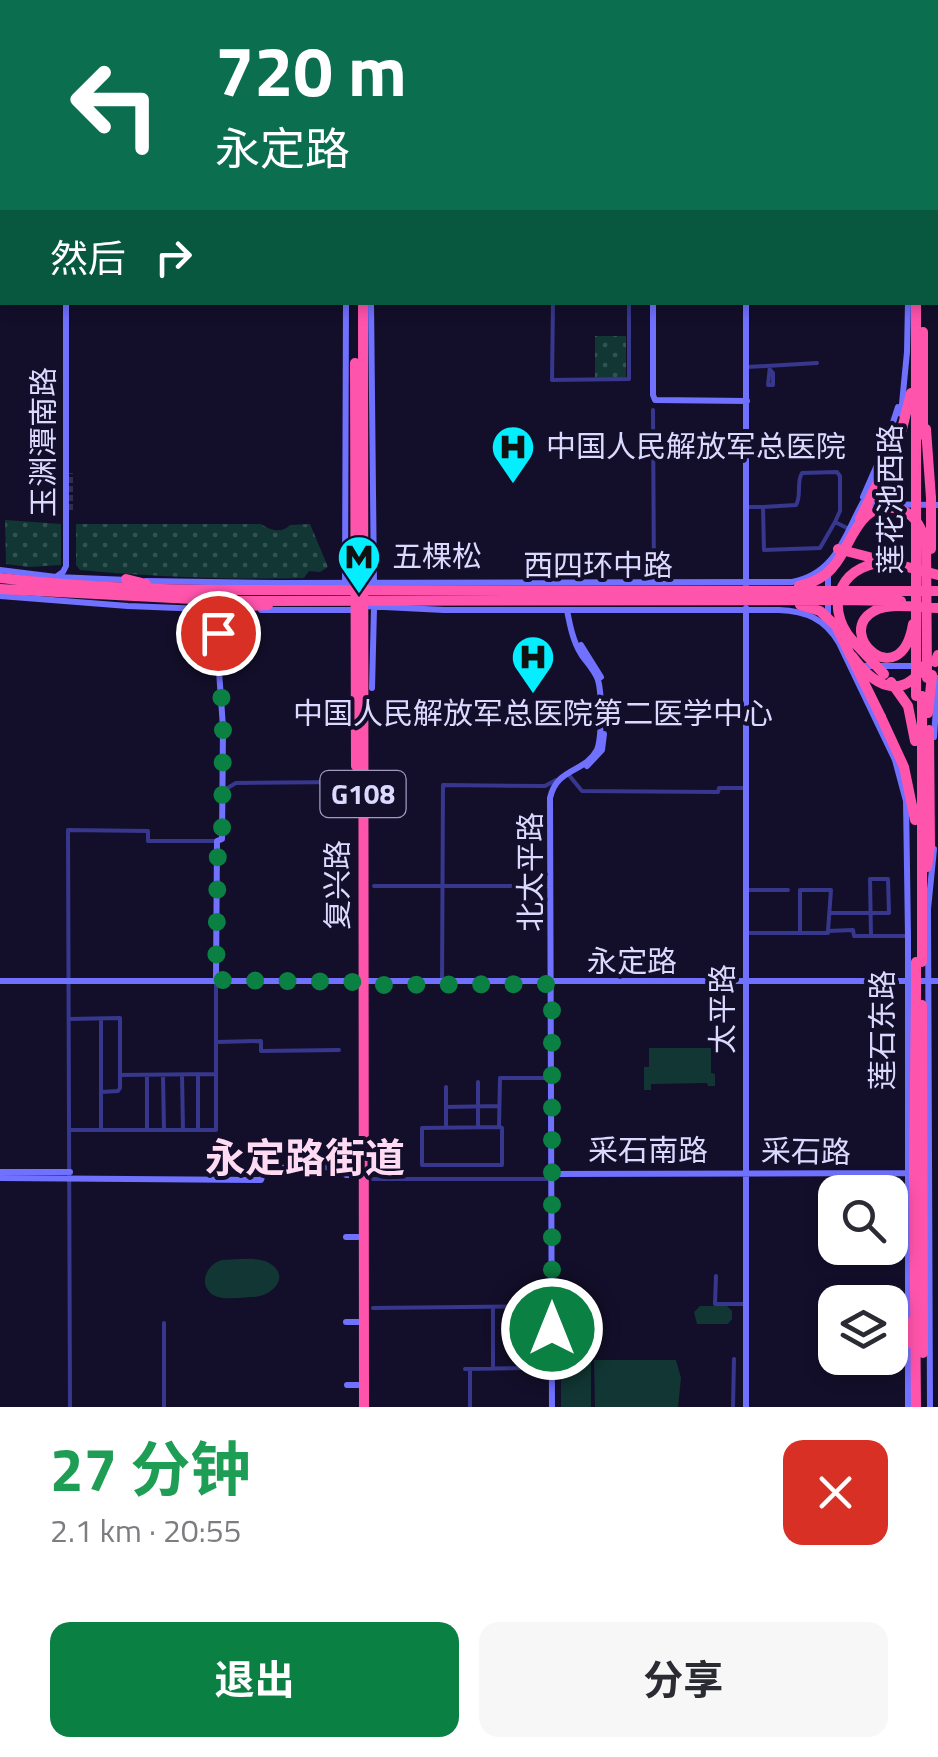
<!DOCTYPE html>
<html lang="zh">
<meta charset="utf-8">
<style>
:root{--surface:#fff;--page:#f7f7f7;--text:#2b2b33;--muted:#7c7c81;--accent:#0b8043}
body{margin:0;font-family:"Titillium Web","Noto Sans SC",sans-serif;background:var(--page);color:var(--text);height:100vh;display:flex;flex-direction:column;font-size:38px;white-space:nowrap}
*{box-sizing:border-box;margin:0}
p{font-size:32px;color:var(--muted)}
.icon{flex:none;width:55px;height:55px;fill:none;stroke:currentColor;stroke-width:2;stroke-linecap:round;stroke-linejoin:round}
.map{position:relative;height:1407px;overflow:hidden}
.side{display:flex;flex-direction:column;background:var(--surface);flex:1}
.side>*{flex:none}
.top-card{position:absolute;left:0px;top:0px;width:940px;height:305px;box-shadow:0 5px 15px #0003;background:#0b6e4f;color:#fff;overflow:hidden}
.fabs{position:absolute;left:818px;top:1175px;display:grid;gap:20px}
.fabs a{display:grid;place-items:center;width:90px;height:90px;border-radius:20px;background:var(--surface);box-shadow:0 5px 15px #0003;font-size:50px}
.pin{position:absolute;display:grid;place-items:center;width:85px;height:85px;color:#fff;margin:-42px;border:5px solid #fff;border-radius:50%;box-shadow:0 2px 10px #0007}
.me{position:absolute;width:110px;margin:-55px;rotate:0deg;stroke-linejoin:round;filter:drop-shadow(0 0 8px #0008)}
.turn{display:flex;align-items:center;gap:35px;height:210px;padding:0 50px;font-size:45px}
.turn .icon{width:130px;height:130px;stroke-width:2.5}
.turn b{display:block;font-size:70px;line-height:85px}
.then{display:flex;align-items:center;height:95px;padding:0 50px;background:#0003;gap:20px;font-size:38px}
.round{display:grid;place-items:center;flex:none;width:105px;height:105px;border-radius:20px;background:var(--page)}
.overview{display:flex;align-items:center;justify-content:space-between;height:170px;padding:0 50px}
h1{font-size:60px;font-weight:700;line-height:75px;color:#1e9e55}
.cta{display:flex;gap:20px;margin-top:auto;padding:20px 50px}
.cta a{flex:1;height:115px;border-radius:20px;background:var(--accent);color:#fff;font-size:40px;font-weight:700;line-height:115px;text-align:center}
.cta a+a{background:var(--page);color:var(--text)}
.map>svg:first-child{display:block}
.grass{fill:url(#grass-dots)}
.garden{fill:#113633}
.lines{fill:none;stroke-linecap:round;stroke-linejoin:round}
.river{stroke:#092550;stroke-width:6}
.secondary-tunnel{stroke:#312d4b;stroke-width:6;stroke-dasharray:6 3;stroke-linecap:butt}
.street{stroke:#37378d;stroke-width:4}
.secondary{stroke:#7071ff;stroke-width:6}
.primary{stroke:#bf60ff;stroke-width:8}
.highway{stroke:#ff54ac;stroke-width:10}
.highway-bridge{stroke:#ff54ac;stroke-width:10}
.route{stroke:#0b8043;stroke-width:18;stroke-dasharray:0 32.4}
.labels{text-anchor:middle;stroke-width:8;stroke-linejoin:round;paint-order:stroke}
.shield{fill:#130f2b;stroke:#a09cbf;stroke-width:2.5}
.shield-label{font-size:28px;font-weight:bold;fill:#dcd9ff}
.street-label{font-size:30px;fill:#dcd9ff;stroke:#130f2b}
.poi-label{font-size:30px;fill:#dcd9ff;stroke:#130f2b;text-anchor:start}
.district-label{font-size:40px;font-weight:bold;fill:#ffdbf3;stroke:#130f2b}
</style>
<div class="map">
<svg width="938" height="1407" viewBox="0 0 938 1407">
<defs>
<pattern id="grass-dots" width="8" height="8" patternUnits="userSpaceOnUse" patternTransform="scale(2.5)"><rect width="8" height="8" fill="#113633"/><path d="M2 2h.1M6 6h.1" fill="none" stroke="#335252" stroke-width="1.8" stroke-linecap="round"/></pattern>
</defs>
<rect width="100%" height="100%" fill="#130f2b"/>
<path class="grass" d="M595,336H626V378H595Z
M5,520L61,524V565L29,567L6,564Z
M76,524H261C270,530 281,534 290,525L310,524L328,567L320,572L309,571L304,578C229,580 155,577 80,570L76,565Z"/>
<path class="garden" d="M649,1048H711V1073L715,1074V1086H708L707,1083L651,1084V1090H644V1067H649Z
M222,1260C236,1260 257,1256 269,1263C292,1276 272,1297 252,1297C242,1297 223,1301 213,1295C197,1284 207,1264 222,1260Z
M700,1306H727L732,1311V1319L728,1324H697L694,1312Z
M594,1360H676L681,1378L678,1407H595Z
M561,1362H591V1407H561Z"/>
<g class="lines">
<path class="river" d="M936,2V0
M938,213V224
M938,239V226
M938,243V249"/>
<path class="secondary-tunnel" d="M70,510V473"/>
<path class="street" d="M216,0V2
M555,0V2
M373,2V0
M553,302L552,380L629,379V302
M747,367L817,363
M770,370L773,373V385H768L770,366
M653,410L654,583
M748,507H763L764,550L820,548L835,522L849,529
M763,507L796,505C802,495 796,482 802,473L837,472L840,476V511L835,522
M568,774L582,791L718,792L719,788H746
M224,790L236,783L345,782
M374,886H549
M746,890H788
M831,913H889L888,879H870L871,936
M746,933H828V931L853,930L854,936H908
M800,933V890H831L828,931
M442,984L443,785L545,786L556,780
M69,1019L120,1018V1088L118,1091L101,1092V1019
M216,1042L261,1041V1051L339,1050
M198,1074V1130
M120,1075L215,1074
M147,1075V1130
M163,1075L164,1130
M182,1075L183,1130
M446,1087V1107
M446,1127V1107L499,1106
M478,1127V1082
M499,1127L502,1128V1165H422V1128L499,1127L500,1078H551
M70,1130H216V981
M101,1130V1092
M373,1179H549
M716,1276L715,1304H745
M493,1307V1367
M373,1308L552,1306
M552,1314H564L565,1356H554
M164,1323V1407
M465,1369L530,1368V1306
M470,1369V1407
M70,1407L68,830L148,831V841H217
M733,1407L734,1359"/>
<path class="secondary" d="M71,0V2
M746,0V2
M902,0V2
M0,21H2
M0,213H2
M371,302L374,586
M653,302V395L655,400L747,401
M746,302V586
M901,414L907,352L908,302
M863,497L885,447L898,407
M864,504L938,505
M0,570L56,577L128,580
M56,577L63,572L66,566V302
M146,581L278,583L792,582C839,573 845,531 867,495
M345,583L346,302
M0,596L128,606L228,610
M261,610H356L364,606L444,610H779C806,611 825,619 839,643L895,760L906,801L908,936V1324
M828,619V571
M581,645L601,677
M860,666H918
M372,688L374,609
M934,737L938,678
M587,766L602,750L604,734
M216,980L217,841L222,839L223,727L218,657V610
M0,981H938
M0,1172H70
M552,1174L907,1173
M0,1178L261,1180L265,1168L342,1167L346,1175H358
M346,1237H358
M346,1322H358
M347,1385H358
M552,1407L550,798C557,767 585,773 597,750C602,738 602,693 598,680C595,671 587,663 581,654C573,641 570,626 567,610
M746,1407V608
M908,1407V1341
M930,1407L928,909L934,849"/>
<path class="primary" d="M345,806L356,813"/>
<path class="highway" d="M363,0V2
M915,0V2
M363,302L364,1407
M916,302V466
M355,363L356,766
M926,429L931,498
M923,435V332
M890,457L902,429L911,393
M838,549L938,575
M0,578C77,587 155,590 233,590
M126,579L146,584
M0,589L231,601
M843,591H938
M842,600L901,601
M225,607L268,605
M913,624C901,696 833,634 874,611C891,602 920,608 938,608
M852,640C821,603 844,560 891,563
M935,662L938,655
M891,682L908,706L915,741
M922,696V962
M928,713L932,675
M881,717L904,767L915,820
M927,867L930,846L929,730
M916,994L914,1172L916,1407
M922,1005L923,1353
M908,1343L911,1322"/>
<path class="highway-bridge" d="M931,498V549
M860,519L890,457
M799,586C813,583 824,578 833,567C852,546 858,499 898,509C915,513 922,528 926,543L927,678
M233,590L843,591
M231,601L842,600
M800,605L820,611L836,626L881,717
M852,640L884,674
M852,656C872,684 901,703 925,665
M916,696V466
M916,962V994"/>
</g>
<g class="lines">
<path class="route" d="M218,633L223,727L222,839L218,841L216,980L357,982L362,985L552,984V1329"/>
</g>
<defs>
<g id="hospital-pin" transform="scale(2.25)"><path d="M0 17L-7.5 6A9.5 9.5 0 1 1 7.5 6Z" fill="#05eeff" stroke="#130f2b"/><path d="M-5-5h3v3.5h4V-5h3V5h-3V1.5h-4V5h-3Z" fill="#111"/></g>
<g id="metro-pin" transform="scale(2.25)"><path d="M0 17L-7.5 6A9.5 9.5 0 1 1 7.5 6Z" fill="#05eeff" stroke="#130f2b"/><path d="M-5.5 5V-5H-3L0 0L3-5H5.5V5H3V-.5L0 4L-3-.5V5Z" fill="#111"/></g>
</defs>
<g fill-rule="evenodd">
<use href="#hospital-pin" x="513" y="447"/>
<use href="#metro-pin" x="359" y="557"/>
<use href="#hospital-pin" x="533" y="657"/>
</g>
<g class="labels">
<rect class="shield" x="320.5" y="771" width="85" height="46" rx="8"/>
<g class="shield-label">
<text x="363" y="804">G108</text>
</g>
<g class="street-label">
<text transform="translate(44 442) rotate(-90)" y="10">玉渊潭南路</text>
<text transform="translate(891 499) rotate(-90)" y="10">莲花池西路</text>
<text x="598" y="576">西四环中路</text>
<text transform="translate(531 872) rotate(-90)" y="10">北太平路</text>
<text transform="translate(338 885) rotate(-90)" y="10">复兴路</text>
<text x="632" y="972">永定路</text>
<text transform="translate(723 1009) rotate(-90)" y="10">太平路</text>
<text transform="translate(883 1030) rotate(-90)" y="10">莲石东路</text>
<text x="648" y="1161">采石南路</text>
<text transform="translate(806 1152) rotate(1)" y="10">采石路</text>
</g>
<g class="poi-label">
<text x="546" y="457">中国人民解放军总医院</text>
<text x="392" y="567">五棵松</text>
<text x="533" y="724" text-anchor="middle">中国人民解放军总医院第二医学中心</text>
</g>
<g class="district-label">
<text x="305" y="1172">永定路街道</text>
</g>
</g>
</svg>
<div class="fabs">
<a><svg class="icon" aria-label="search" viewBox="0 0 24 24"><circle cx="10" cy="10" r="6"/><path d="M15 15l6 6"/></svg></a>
<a><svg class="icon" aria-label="layers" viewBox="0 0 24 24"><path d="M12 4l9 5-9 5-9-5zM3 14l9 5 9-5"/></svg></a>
</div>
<div class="pin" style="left:218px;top:633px;background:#d93025"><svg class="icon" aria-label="arrive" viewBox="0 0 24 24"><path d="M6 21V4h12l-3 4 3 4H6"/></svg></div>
<svg class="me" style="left:552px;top:1329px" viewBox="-20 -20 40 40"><circle r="17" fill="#0b8043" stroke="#fff" stroke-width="3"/><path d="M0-11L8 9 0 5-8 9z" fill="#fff"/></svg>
<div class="top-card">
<div class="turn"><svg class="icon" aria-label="left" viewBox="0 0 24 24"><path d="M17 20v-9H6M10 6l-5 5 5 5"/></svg><div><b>720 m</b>永定路</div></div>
<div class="then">然后<svg class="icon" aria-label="right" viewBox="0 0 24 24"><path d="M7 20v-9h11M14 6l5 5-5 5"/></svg></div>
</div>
</div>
<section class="side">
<div class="overview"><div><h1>27 分钟</h1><p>2.1 km · 20:55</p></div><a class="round" style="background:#d93025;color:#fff"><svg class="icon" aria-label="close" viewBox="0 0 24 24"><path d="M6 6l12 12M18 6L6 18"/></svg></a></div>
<div class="cta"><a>退出</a><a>分享</a></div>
</section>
